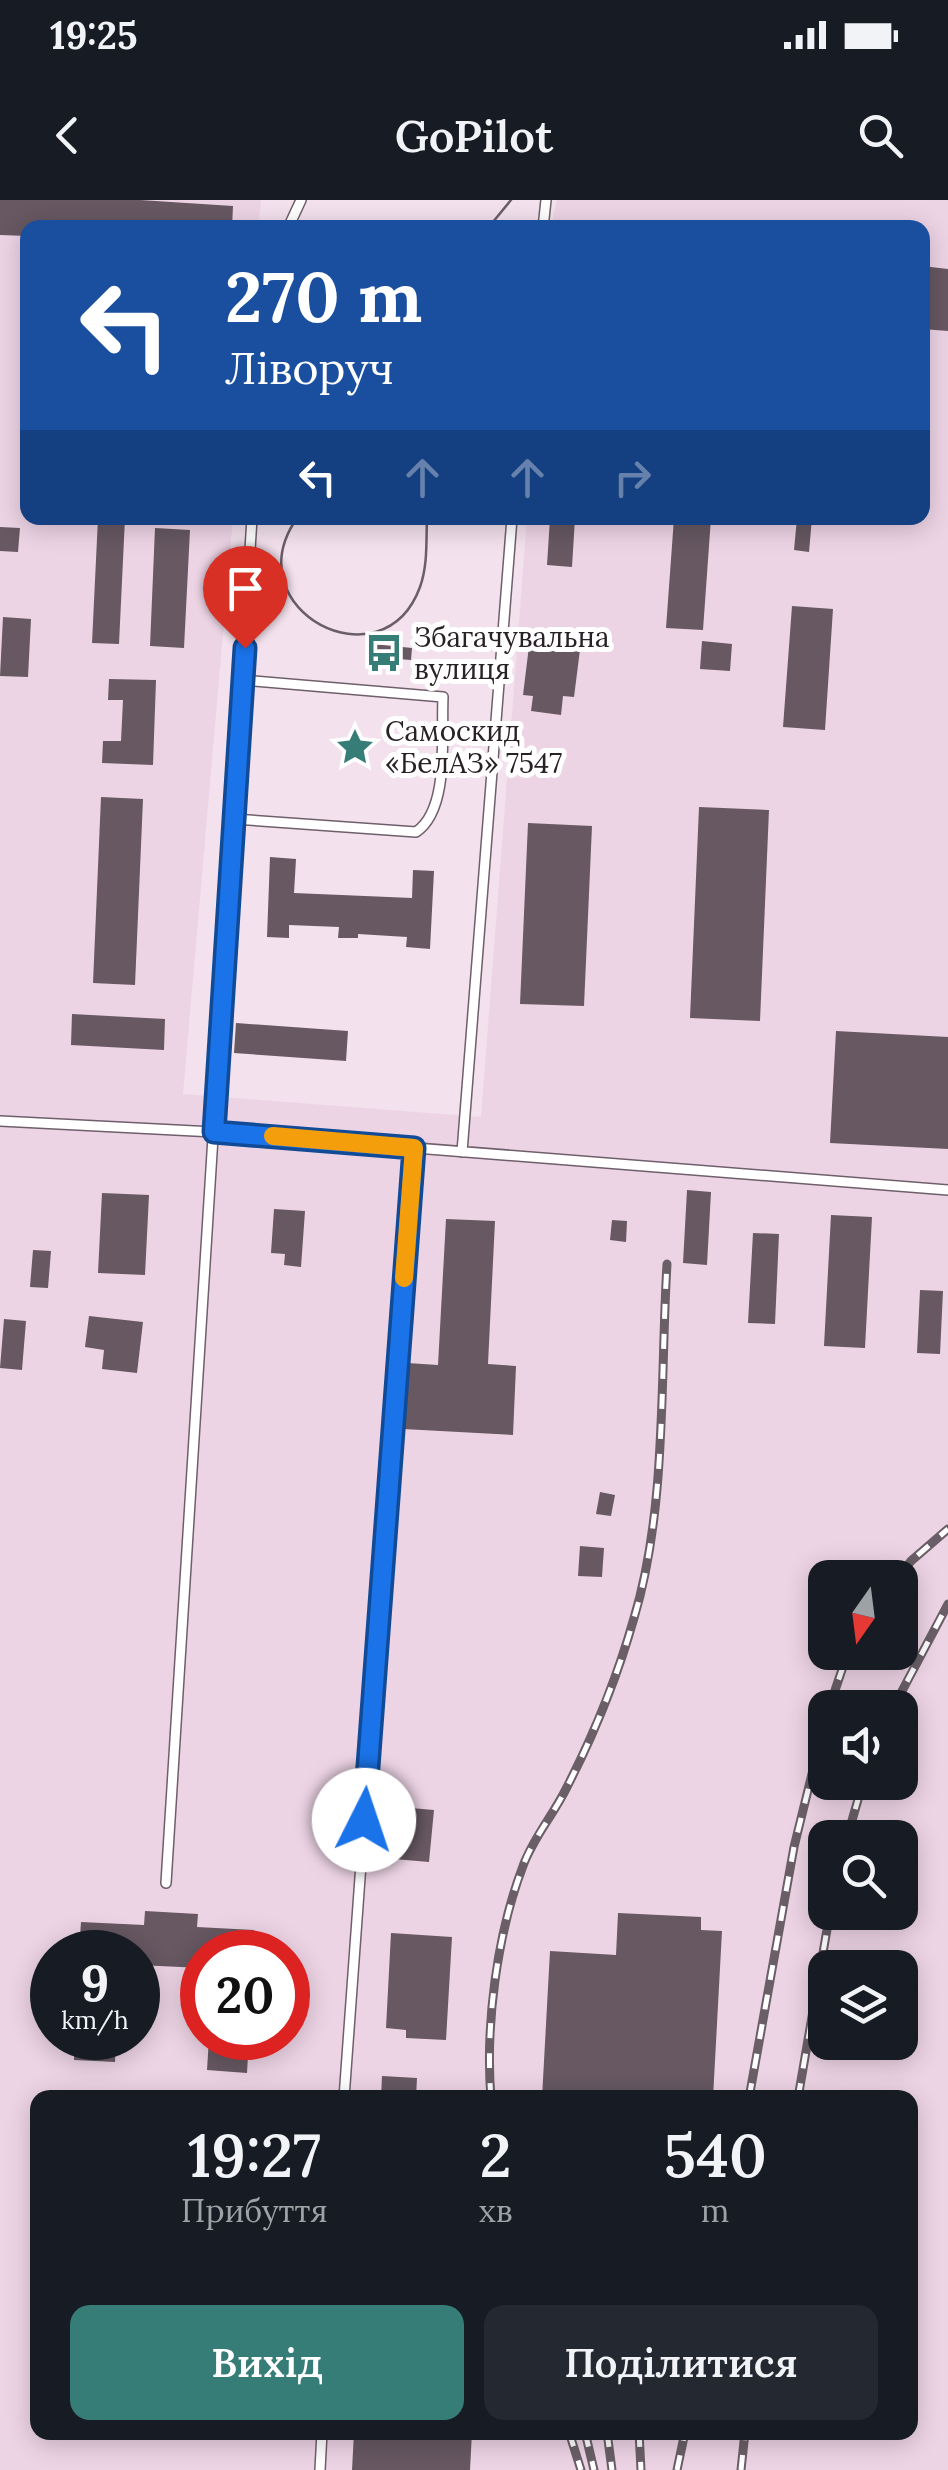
<!DOCTYPE html>
<html lang="uk">
<meta charset="utf-8">
<style>
:root{--surface:#171b24;--page:#242831;--text:#f1f3f6;--muted:#9ea1a6;--accent:#367d77}
body{margin:0;font-family:Lora,serif;background:var(--page);color:var(--text);height:100vh;display:flex;flex-direction:column;font-size:38px;white-space:nowrap}
*{box-sizing:border-box;margin:0}
p{font-size:32px;color:var(--muted)}
.icon{flex:none;width:55px;height:55px;fill:none;stroke:currentColor;stroke-width:2;stroke-linecap:round;stroke-linejoin:round}
.map{position:relative;flex:1;overflow:hidden}
.side{position:absolute;left:30px;top:1890px;width:888px;height:350px;display:flex;flex-direction:column;background:var(--surface);border-radius:20px;box-shadow:0 5px 25px #0003}
.side>*{flex:none}
.banner{position:absolute;left:20px;top:20px;width:910px;height:305px;border-radius:20px;box-shadow:0 5px 25px #0003;background:#1a4fa0;color:#fff;overflow:hidden}
.needle{width:65px;rotate:194deg}
.tools{position:absolute;left:808px;top:1360px;display:grid;gap:20px}
.tools a{display:grid;place-items:center;width:110px;height:110px;border-radius:20px;background:var(--surface);box-shadow:0 5px 25px #0003;font-size:50px}
.speed{position:absolute;left:30px;top:1730px;display:flex;gap:20px;font-size:50px;font-weight:700;text-align:center}
.speed>*{display:grid;place-content:center;width:130px;height:130px;border-radius:50%;background:var(--surface);box-shadow:0 5px 25px #0003;line-height:1}
.speed small{font-size:25px;font-weight:400}
.speed .limit{border:15px solid #d22;background:#fff;color:#111}
.pin{position:absolute;display:grid;place-items:center;width:85px;height:85px;color:#fff;margin:-102px -42px;border-radius:50% 50% 50% 0;rotate:-45deg;box-shadow:0 0 10px #0007}
.pin .icon{rotate:45deg}
.me{position:absolute;width:110px;margin:-55px;rotate:4deg;stroke-linejoin:round;filter:drop-shadow(0 0 8px #0008)}
.turn{display:flex;align-items:center;gap:35px;height:210px;padding:0 40px;font-size:45px}
.turn .icon{width:130px;height:130px;stroke-width:2.5}
.turn b{display:block;font-size:70px;line-height:85px}
.lanes{display:flex;align-items:center;height:95px;padding:0 40px;background:#0003;justify-content:center;gap:50px;direction:ltr}
.lanes .off{opacity:.35}
.eta{display:flex;justify-content:space-evenly;align-items:center;height:170px;text-align:center}
.eta b{font-size:60px;font-weight:600;line-height:70px}
.button{display:flex;gap:20px;margin-top:auto;padding:20px 40px}
.button a{flex:1;height:115px;border-radius:20px;background:var(--accent);color:#fff;font-size:40px;font-weight:600;line-height:115px;text-align:center}
.button a+a{background:var(--page);color:var(--text)}
.status{display:flex;justify-content:space-between;align-items:center;height:70px;padding:0 50px;background:var(--surface);direction:ltr}
.status svg{height:28px;fill:currentColor}
header{display:flex;justify-content:space-between;align-items:center;height:130px;padding:0 40px;background:var(--surface);font-size:45px;font-weight:600}
.map>svg:first-child{display:block}
.built{fill:#edd4e5;fill-rule:evenodd}
.building{fill:#675862}
.lines{fill:none;stroke-linecap:round;stroke-linejoin:round}
.service-casing{stroke:#6f5f6a;stroke-width:12}
.service{stroke:#fff;stroke-width:9}
.tram{stroke:#6a5f67;stroke-width:2.5}
.rail-casing{stroke:#6a5f67;stroke-width:9}
.rail{stroke:#fff;stroke-width:5;stroke-dasharray:15;stroke-linecap:butt}
.route-casing{stroke:#114b97;stroke-width:25}
.route{stroke:#1a73e8;stroke-width:18}
.slow{stroke:#f59e0b;stroke-width:18}
.labels{text-anchor:middle;stroke-width:10;stroke-linejoin:round;paint-order:stroke}
.poi-label{font-size:28px;fill:#282126;stroke:#fff;text-anchor:start}
</style>
<div class="status"><b>19:25</b><svg viewBox="0 0 49 12"><path d="M0 12V9h3v3zM5 12V6h3v6zM10 12V3h3v9zM15 12V0h3v12zM26 1h20v11H26zM47 4h2v5h-2z"/></svg></div>
<header><svg class="icon" aria-label="back" viewBox="0 0 24 24"><path d="M15 5l-7 7 7 7"/></svg>GoPilot<svg class="icon" aria-label="search" viewBox="0 0 24 24"><circle cx="10" cy="10" r="6"/><path d="M15 15l6 6"/></svg></header>
<div class="map">
<svg width="948" height="2270" viewBox="0 0 948 2270">
<rect width="100%" height="100%" fill="#f3e1ed"/>
<path class="built" d="M0,0H261L258,27L28,28V318H233L183,894L481,917L527,318H922V28L551,27L557,0H948V2270H0ZM825,1378H900V1452H825ZM825,1508H900V1582H825ZM825,1638H900V1712H825ZM52,1752H138V1838H52ZM202,1752H288V1838H202ZM825,1768H900V1842H825ZM38,1898H910V2232H38Z"/>
<path class="building" d="M0,0H140L233,6L232,28H28V36L0,35Z
M922,66L948,69V131L922,129Z
M98,318H125L119,444L92,443Z
M550,318H575L572,367L547,365Z
M674,318H711L703,430L666,428Z
M797,318H812L809,352L794,350Z
M0,327L20,328L18,352L0,351Z
M155,328L190,330L184,448L150,446Z
M792,406L833,409L825,530L783,527Z
M3,417L31,419L28,477L0,476Z
M555,438L581,442L574,497L563,496L561,515L531,511L533,496L523,495L529,446L553,449Z
M702,441L732,444L730,471L700,469Z
M373,444L412,448L411,460L372,457Z
M109,479L156,480L153,565L102,563L103,541H121L123,500H108Z
M101,597L143,599L135,785L93,783Z
M699,607L769,610L760,821L690,818Z
M528,623L592,626L584,806L520,804Z
M270,657L296,659L294,693L412,698L413,670L434,671L430,749L406,747L407,737L358,734V738H338L339,727L289,725V738L267,737Z
M72,814L165,819L164,850L71,845Z
M236,823L348,831L346,861L234,853Z
M836,831L948,837V949L830,943Z
M687,990L711,992L707,1065L683,1063Z
M102,993L149,995L145,1075L98,1073Z
M274,1009L305,1011L301,1067L284,1065L285,1054L271,1053Z
M831,1015L872,1017L865,1148L824,1146Z
M446,1019L495,1021L488,1164L516,1166L513,1235L403,1229L407,1163L438,1165Z
M612,1020L627,1021L626,1042L610,1040Z
M753,1033L779,1034L775,1124L748,1123Z
M33,1050L51,1051L48,1088L30,1087Z
M920,1090L943,1091L940,1154L917,1153Z
M89,1116L143,1122L137,1173L102,1169L104,1150L85,1147Z
M4,1119L26,1121L22,1170L0,1168Z
M600,1292L615,1295L611,1316L596,1314Z
M580,1346L604,1348L602,1377L578,1376Z
M399,1607L434,1610L429,1662L394,1659Z
M145,1711L198,1714L197,1727L254,1730L253,1752H202V1768L138,1765V1752H79L81,1722L144,1725Z
M618,1713L701,1717V1730L722,1731L713,1898H542L550,1751L616,1755Z
M391,1733L452,1737L446,1840L406,1838V1830L386,1828Z
M75,1838H116L115,1862L74,1860Z
M209,1838H249L247,1873L207,1870Z
M382,1876L417,1878L416,1898H381Z
M354,2232H472L470,2270H352Z"/>
<g class="lines">
<g class="service-casing">
<path id="service" d="M288,28L301,0
M543,28L546,0
M234,619L416,632C450,609 441,536 443,497L243,480
M0,921L214,932L948,990
M462,952L512,318
M166,1683L252,318
M344,1898L413,948
M320,2270L322,2232"/>
</g>
<use href="#service" class="service"/>
<path class="tram" d="M488,28L511,0
M297,318C233,410 383,488 420,387C428,365 426,340 427,318"/>
<g class="rail-casing">
<path id="rail" d="M898,1378L911,1361L948,1329
M829,1508L848,1452
M893,1508L948,1404
M847,1638L863,1582
M491,1898C485,1826 497,1734 523,1666C533,1638 554,1614 567,1587C594,1534 618,1475 634,1418C667,1308 660,1179 667,1064
M749,1898L794,1647L825,1521
M798,1898L830,1712
M569,2232L581,2270
M585,2232L594,2270
M607,2232L612,2270
M639,2232L641,2270
M677,2270L685,2232
M741,2270L745,2232"/>
</g>
<use href="#rail" class="rail"/>
</g>
<g class="lines">
<g class="route-casing">
<path id="route" d="M245,448L214,932L414,948L364,1620"/>
</g>
<use href="#route" class="route"/>
<path class="slow" d="M273,936L414,948L404,1078"/>
</g>
<defs>
<g id="bus-bare" transform="scale(3)"><path d="M-5-6H5V4H4V6H2V4H-2V6H-4V4H-5ZM-3.5-4V0h7V-4ZM-3.5 1.2v1.5H-2V1.2ZM2 1.2v1.5H3.5V1.2Z" fill="#367d77" stroke="#fff" stroke-width="2.5" paint-order="stroke"/></g>
<g id="sight-bare" transform="scale(3)"><path d="M0-6L1.8-2.2L6-1.7L2.9 1.2L3.7 5.4L0 3.3L-3.7 5.4L-2.9 1.2L-6-1.7L-1.8-2.2Z" fill="#367d77" stroke="#fff" stroke-width="2.5" paint-order="stroke"/></g>
</defs>
<g fill-rule="evenodd">
<use href="#bus-bare" x="384" y="453"/>
<use href="#sight-bare" x="355" y="547"/>
</g>
<g class="labels">
<g class="poi-label">
<text x="414" y="447">Збагачувальна<tspan x="414" dy="32">вулиця</tspan></text>
<text x="385" y="541">Самоскид<tspan x="385" dy="32">«БелАЗ» 7547</tspan></text>
</g>
</g>
</svg>
<div class="tools">
<a><svg class="needle" viewBox="-14 -14 28 28"><path d="M0-13l5 13h-10z" fill="#e53935"/><path d="M0 13l5-13h-10z" fill="#9ea1a6"/></svg></a>
<a><svg class="icon" aria-label="sound" viewBox="0 0 24 24"><path d="M4 9h4l5-4v14l-5-4H4zM17 9q2 3 0 6"/></svg></a>
<a><svg class="icon" aria-label="search" viewBox="0 0 24 24"><circle cx="10" cy="10" r="6"/><path d="M15 15l6 6"/></svg></a>
<a><svg class="icon" aria-label="layers" viewBox="0 0 24 24"><path d="M12 4l9 5-9 5-9-5zM3 14l9 5 9-5"/></svg></a>
</div>
<div class="speed"><div>9<small>km/h</small></div><div class="limit">20</div></div>
<div class="pin" style="left:245px;top:448px;background:#d93025"><svg class="icon" aria-label="arrive" viewBox="0 0 24 24"><path d="M6 21V4h12l-3 4 3 4H6"/></svg></div>
<svg class="me" style="left:364px;top:1620px" viewBox="-20 -20 40 40"><circle r="19" fill="#fff"/><path d="M0-13L10 11 0 6-10 11z" fill="#1a73e8"/></svg>
<div class="banner">
<div class="turn"><svg class="icon" aria-label="left" viewBox="0 0 24 24"><path d="M17 20v-9H6M10 6l-5 5 5 5"/></svg><div><b>270 m</b>Ліворуч</div></div>
<div class="lanes"><svg class="icon" aria-label="left" viewBox="0 0 24 24"><path d="M17 20v-9H6M10 6l-5 5 5 5"/></svg><svg class="icon off" aria-label="ahead" viewBox="0 0 24 24"><path d="M12 20V5M6 11l6-6 6 6"/></svg><svg class="icon off" aria-label="ahead" viewBox="0 0 24 24"><path d="M12 20V5M6 11l6-6 6 6"/></svg><svg class="icon off" aria-label="right" viewBox="0 0 24 24"><path d="M7 20v-9h11M14 6l5 5-5 5"/></svg></div>
</div>
<section class="side">
<div class="eta">
<div><b>19:27</b><p>Прибуття</p></div>
<div><b>2</b><p>хв</p></div>
<div><b>540</b><p>m</p></div>
</div>
<div class="button"><a>Вихід</a><a>Поділитися</a></div>
</section>
</div>
